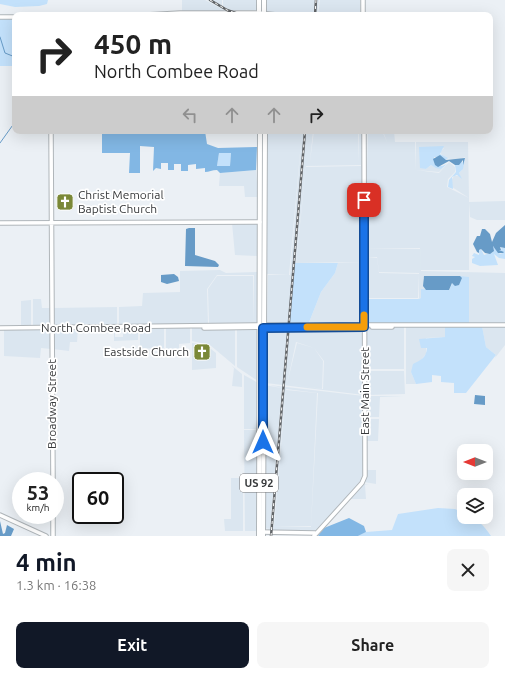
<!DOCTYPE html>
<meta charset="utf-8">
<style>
:root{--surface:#fff;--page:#f6f6f6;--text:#222;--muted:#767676;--accent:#111827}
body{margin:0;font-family:Ubuntu,sans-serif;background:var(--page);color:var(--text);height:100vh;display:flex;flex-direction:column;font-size:15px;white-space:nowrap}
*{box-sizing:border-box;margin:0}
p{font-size:13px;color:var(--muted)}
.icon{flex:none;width:22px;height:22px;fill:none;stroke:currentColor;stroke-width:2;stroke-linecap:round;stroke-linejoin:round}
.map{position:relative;height:536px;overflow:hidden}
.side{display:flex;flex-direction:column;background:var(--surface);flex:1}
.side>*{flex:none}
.banner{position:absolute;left:12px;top:12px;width:481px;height:122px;border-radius:8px;box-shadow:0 4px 16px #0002;background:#fff;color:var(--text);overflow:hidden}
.needle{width:26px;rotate:270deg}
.controls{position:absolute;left:457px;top:444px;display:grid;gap:8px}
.controls a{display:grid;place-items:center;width:36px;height:36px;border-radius:8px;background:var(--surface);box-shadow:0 4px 16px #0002;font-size:20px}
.speed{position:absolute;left:12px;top:472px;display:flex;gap:8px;font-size:20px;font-weight:700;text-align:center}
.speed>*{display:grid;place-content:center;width:52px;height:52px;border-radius:50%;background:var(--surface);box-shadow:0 4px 16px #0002;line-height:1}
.speed small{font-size:10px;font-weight:400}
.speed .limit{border:2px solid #111;border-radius:6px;background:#fff;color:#111}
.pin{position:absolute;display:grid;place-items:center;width:34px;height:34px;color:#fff;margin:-17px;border-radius:8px;box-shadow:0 2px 6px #0006}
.me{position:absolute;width:44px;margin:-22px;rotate:0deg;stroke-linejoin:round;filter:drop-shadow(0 0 3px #0008)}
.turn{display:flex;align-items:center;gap:14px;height:84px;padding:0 16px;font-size:18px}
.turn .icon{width:52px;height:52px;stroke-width:2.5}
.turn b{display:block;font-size:28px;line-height:34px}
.lanes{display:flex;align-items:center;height:38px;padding:0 16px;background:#0003;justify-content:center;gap:20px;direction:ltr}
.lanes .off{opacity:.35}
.round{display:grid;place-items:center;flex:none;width:42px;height:42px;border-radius:8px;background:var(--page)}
.summary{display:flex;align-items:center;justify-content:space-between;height:68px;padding:0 16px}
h1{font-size:24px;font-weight:700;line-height:30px;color:var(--accent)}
.cta{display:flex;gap:8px;margin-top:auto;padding:8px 16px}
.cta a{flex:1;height:46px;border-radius:8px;background:var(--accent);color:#fff;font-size:16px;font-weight:700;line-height:46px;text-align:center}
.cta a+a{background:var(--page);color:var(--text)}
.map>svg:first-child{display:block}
.built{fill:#dbe6f0;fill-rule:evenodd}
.green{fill:#c3e1fb}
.forest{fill:#82b7e4;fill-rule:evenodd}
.water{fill:#679bc7}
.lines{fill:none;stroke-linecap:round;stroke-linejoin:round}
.stream{stroke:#679bc7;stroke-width:1}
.secondary-casing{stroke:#b0b6ba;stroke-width:5.5}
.primary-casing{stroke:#b0b6ba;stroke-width:6}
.secondary{stroke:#fff;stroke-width:3.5}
.primary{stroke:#fff;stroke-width:4}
.rail-casing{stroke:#616467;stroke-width:2.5}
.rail{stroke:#fff;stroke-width:1;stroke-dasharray:3;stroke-linecap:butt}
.route-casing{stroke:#114b97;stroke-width:10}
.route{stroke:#1a73e8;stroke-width:7}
.slow{stroke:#f59e0b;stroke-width:7}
.labels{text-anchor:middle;stroke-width:3.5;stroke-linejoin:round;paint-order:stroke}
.shield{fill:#fff;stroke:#747576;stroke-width:1}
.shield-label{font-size:11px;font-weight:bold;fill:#383a3c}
.poi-label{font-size:12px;fill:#383a3c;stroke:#fff;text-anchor:start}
.street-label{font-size:12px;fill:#383a3c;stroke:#fff}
</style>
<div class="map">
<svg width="505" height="536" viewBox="0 0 505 536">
<rect width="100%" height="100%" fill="#ebf0f5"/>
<path class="built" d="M182,0H205L226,11H182Z
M207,0H222V6L230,10L256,12L227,11Z
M223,0H256V10H230L223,6Z
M267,0H314L313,14L267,12Z
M314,0H319L317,15L268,14L313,15Z
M320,0H360V14L318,15Z
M267,131H302L289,275L267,274Z
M302,131H313L310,161L358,162L359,131H363V324L308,325L321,292L335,273L338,263L362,262L361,165L306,166L289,324H267L268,275H290Z
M314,131H358V162L310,161Z
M368,131H382L387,142H415L416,170L439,173L449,162L455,167V172L448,179L447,187L469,198V270H421L420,248H365Z
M383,131H394L395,142H387Z
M416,142H468L469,198L452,187L451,181L454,176H460L459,173L462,170L465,157L458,160L444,158L440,152L444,148L420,147V167L426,169L431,165L441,169L445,166L439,172L416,170Z
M361,166V262L296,263L306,167Z
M256,170L258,197H245L244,186H219L220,173Z
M505,201V220H477L470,217L469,202Z
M232,223H258L257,256L235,255Z
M365,248L420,249L421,271L505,273V324H469V277L423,278L425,289H421V298H419V273L379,272L377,257L368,258V299H387H365Z
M369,258H377L379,273L419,274L418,298H369Z
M220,270L226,273L257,272V324L119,327V307L142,306L143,293L180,292V271ZM217,275H254V324H208L207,289Z
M217,276H253L254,323L209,324L208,289Z
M33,299H41L42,308H51V327H33Z
M31,300V327H21V301Z
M117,307V327H53V308Z
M404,326V369H366L365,328Z
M406,326H445V337L426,338V354L411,372L416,384H406Z
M482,326H505V345L495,358L496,355L486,347Z
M138,328V340L114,341V329ZM115,330H123V337H115Z
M140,328H164V349L140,348Z
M166,328H190V343L179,344V349H166Z
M192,328L235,329V366L210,345L192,341Z
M267,328H363L364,395L266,383ZM296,342L314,348L324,361L323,389L287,384Z
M4,329H51V349L41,348L40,358L4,356Z
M53,329H78L77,342H70L69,351L53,349Z
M237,329H257L258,381L237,367Z
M192,343L206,345L216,353V368L192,370Z
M297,343L314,348L323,361L322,389L287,384Z
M231,365L242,374V387L232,386L234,368Z
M366,371H404L405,394L366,395Z
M244,375L258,383V429H244Z
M264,385L282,388L270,529L264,528Z
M269,385L364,396L363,479L315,532L270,531L267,529H271L283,388ZM286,389L318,393L311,527L273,526Z
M286,390L317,393L311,526H274Z
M366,396H404L380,397L379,417H366Z
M366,419H379L378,441H366Z
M244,430H258L257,531H245Z
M366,470H376V484L364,482Z
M231,478H243V531H225L224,519H231Z
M363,484L369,485H365L366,499H349Z"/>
<path class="green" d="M0,0H48L47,4L39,6L15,7L0,4Z
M0,18L15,19V66H0Z
M444,146L440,154L448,158L446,160L441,157H434L435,165L442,166L447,164L441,169L436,168L431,165L426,169L420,168L419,147Z
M219,153H231L230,167L217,166Z
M465,158L463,169L459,173L462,179L457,175L452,177L453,189L448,187L449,180L456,172L455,165L461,160L463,163Z
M492,247H494L500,254L503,253L499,251L502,249L500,247L505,248V259L499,258L494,254L498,265L480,266L472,263V259L475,257L472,256L474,253L479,255V250L481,249L484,255L493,252Z
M294,263H338L335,273L321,292L308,325L289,324Z
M460,276L469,277V324H365V299H418L421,298V289L449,290L453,282L455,283L462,279Z
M445,326H482L486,347L496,355L466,393H454V383L441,382V376L432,375V382L416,384L411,372L413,364C421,360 426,358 427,348H421L419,339L445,337Z
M438,508L455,509L464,513V517C477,517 484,526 491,536H358L366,532L392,530L398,514Z"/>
<path class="forest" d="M102,131H205L207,144L218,148L257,147L256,170L220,173L217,170C212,170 209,172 205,172V168L196,169V164L188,165V171H181V164H174V170H168V163H161V169L156,168L153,171L154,147L140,146V173H129L130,153H102ZM219,153H231L230,166H217Z
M349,518L364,526L366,532L358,536H318L324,528Z"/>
<path class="water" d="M440,155L446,160L465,158L463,165V160L459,165H455L449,161L438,167L435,165L433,159Z
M505,225V248L500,247L501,250H499L504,252L503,253H498L493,246L494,251L490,254L485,253L481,249L479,250V253L477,252L473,244L477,236H480L482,229H485L490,234L492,242L496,233Z
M189,228H195V255L215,261L219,265L218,267L185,266L186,229Z
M161,275L174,274L178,277L179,281L167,284L161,282Z
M424,276H460L462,278L459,285L455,286L452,283L449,290H426L423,286Z
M475,395L485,396V405L474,404Z
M0,521L3,534L5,533L7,525L14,529L11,536H0Z"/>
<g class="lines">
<path class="stream" d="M0,37L5,53L15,57
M0,143L15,122"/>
<g class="secondary-casing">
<path id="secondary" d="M363,0V15
M146,15L180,13H259L277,15
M0,17H15
M51,131L53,481
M0,223L260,222
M372,327H392
M0,328L265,325H505
M204,328L282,327
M0,515L46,536
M261,532L315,533
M53,536V515
M314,536L362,483L365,476L364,131"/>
</g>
<g class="primary-casing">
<path id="primary" d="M259,0V15
M264,15V0
M259,536L260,131
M263,536L265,131"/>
</g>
<use href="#secondary" class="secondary"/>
<use href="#primary" class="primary"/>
<g class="rail-casing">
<path id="rail" d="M210,0L227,10L241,15
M315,15L316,0
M271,536L305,131"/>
</g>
<use href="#rail" class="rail"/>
</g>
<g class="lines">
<g class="route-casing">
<path id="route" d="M263,442V328L364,327V200"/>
</g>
<use href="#route" class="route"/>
<path class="slow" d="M307,327H364V315"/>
</g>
<defs>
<g id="church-square" transform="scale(0.9)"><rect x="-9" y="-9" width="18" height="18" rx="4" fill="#7a8837" stroke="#fff"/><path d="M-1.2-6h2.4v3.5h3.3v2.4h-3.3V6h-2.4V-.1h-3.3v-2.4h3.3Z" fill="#fff"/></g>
</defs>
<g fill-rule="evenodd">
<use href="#church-square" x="65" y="202"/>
<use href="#church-square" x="202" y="352"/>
</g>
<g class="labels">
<rect class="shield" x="240" y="474" width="38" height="18" rx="3"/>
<g class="shield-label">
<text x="259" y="487">US 92</text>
</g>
<g class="poi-label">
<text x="78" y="199">Christ Memorial<tspan x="78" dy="14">Baptist Church</tspan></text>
<text x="189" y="356" text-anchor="end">Eastside Church</text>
</g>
<g class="street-label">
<text x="96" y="332">North Combee Road</text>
<text transform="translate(365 391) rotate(-90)" y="4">East Main Street</text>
<text transform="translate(52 404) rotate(-90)" y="4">Broadway Street</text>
</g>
</g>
</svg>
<div class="controls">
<a><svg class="needle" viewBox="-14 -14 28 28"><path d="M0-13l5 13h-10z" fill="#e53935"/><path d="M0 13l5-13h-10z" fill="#767676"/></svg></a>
<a><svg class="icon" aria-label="layers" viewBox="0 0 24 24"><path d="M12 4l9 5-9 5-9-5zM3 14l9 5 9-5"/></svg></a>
</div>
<div class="speed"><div>53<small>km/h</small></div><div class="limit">60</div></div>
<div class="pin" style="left:364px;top:200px;background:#d93025"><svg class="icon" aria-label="arrive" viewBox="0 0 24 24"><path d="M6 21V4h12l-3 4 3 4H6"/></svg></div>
<svg class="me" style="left:263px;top:442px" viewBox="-20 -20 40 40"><path d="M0-17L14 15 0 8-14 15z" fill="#1a73e8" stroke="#fff" stroke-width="4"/></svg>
<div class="banner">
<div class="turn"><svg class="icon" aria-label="right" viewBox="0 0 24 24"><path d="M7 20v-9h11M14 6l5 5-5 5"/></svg><div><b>450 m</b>North Combee Road</div></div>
<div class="lanes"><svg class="icon off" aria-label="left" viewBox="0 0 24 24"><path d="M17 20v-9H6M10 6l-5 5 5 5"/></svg><svg class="icon off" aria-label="ahead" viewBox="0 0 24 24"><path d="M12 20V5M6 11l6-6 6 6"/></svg><svg class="icon off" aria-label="ahead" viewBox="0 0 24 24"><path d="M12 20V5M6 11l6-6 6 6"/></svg><svg class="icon" aria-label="right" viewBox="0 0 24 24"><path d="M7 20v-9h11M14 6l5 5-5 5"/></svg></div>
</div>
</div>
<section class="side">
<div class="summary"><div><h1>4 min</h1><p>1.3 km · 16:38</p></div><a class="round"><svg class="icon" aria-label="close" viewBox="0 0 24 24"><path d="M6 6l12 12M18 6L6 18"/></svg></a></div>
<div class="cta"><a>Exit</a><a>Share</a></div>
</section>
